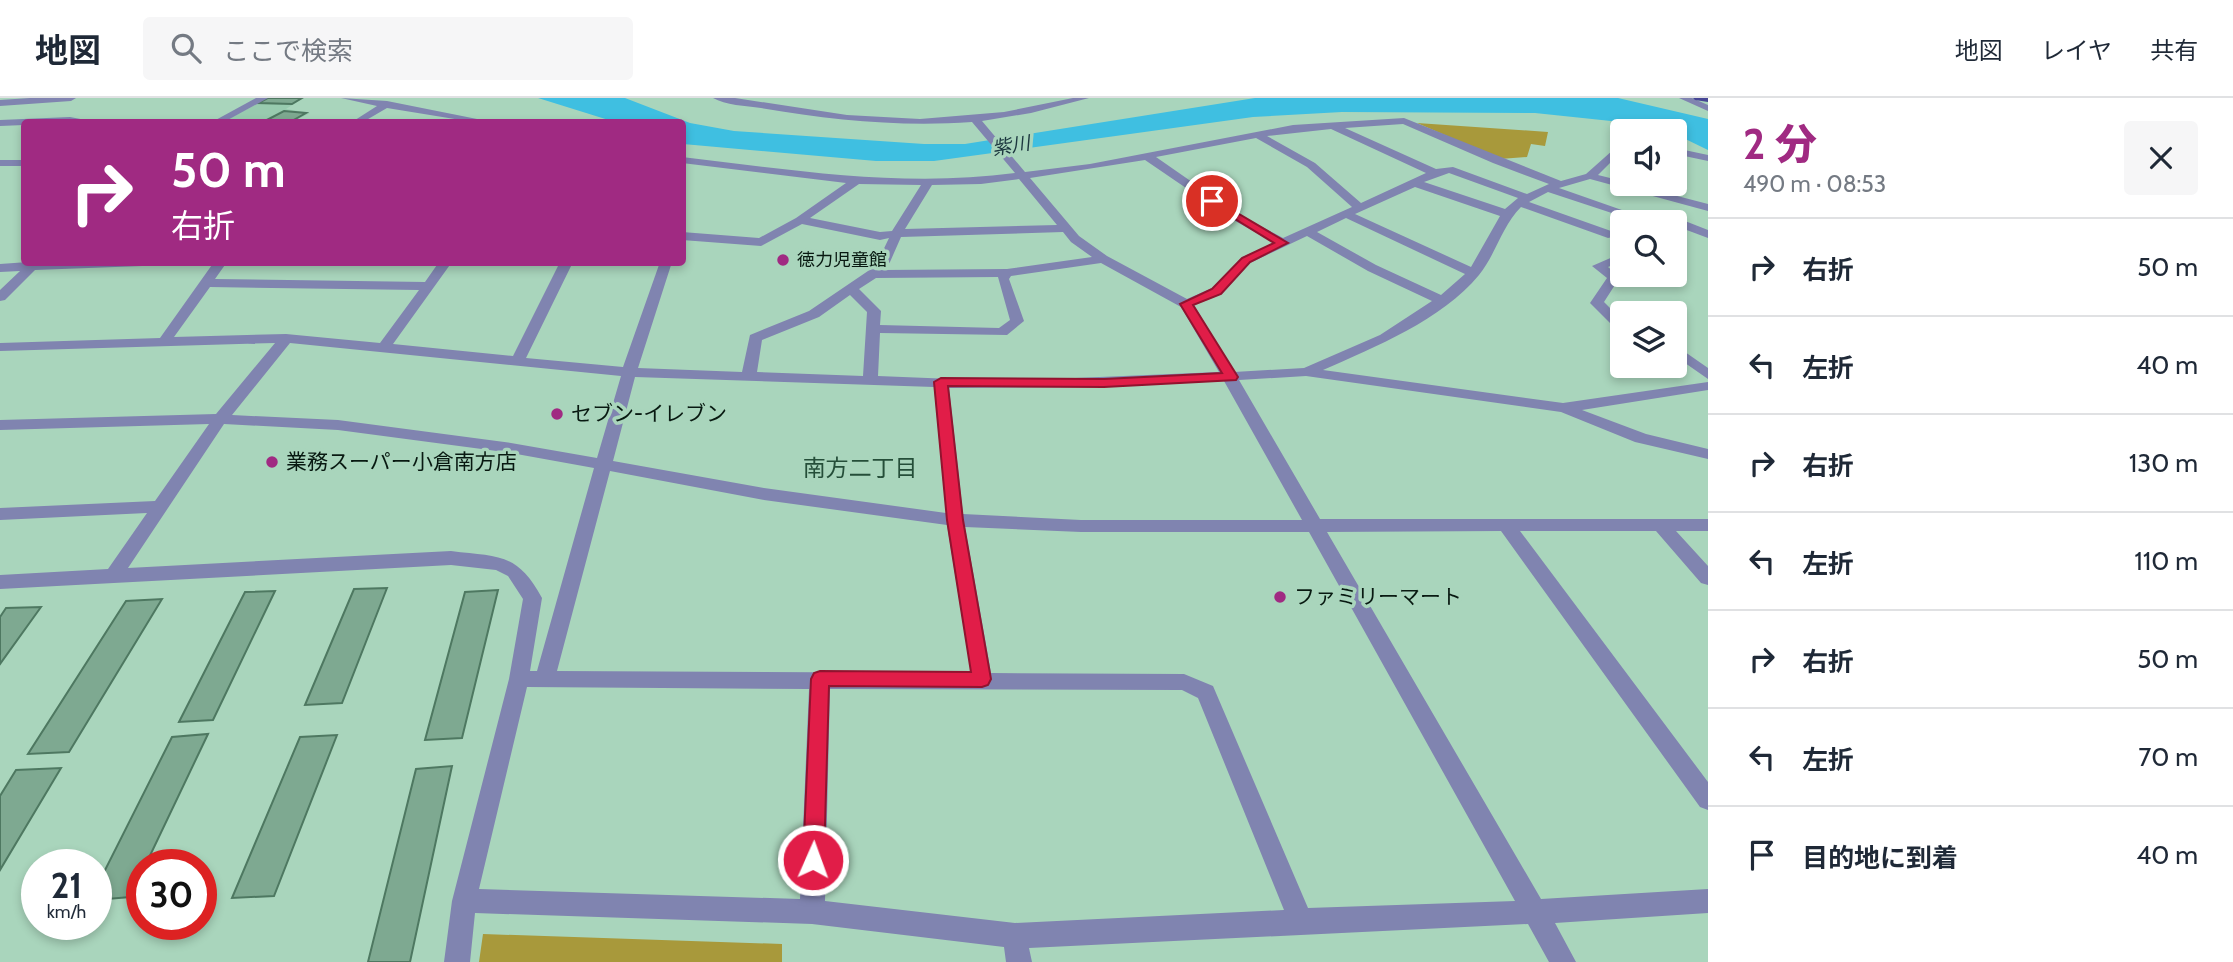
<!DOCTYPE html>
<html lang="ja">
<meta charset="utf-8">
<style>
:root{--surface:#fff;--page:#f6f6f7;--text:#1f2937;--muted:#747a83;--line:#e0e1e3;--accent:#a02a82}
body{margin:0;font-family:Cabin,"Noto Sans JP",sans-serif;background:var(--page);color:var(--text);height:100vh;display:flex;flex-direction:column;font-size:26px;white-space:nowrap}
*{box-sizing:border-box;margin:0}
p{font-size:23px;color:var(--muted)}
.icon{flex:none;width:38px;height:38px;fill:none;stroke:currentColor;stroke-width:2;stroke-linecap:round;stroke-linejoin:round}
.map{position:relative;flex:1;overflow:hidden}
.side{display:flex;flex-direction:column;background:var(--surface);width:525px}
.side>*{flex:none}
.guide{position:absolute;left:21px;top:21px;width:665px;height:147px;border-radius:7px;box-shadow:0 4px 10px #0003;background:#a02a82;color:#fff;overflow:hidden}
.buttons{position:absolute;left:1610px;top:21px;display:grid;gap:14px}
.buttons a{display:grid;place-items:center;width:77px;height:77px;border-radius:7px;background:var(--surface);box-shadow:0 4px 10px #0003;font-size:35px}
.speed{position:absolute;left:21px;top:751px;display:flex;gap:14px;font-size:35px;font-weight:700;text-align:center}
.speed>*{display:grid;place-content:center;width:91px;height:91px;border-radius:50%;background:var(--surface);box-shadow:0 4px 10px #0003;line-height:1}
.speed small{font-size:18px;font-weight:400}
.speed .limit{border:10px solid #d22;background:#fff;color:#111}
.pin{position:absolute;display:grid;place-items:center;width:60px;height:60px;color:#fff;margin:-30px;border:4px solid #fff;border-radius:50%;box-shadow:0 2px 7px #0007}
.me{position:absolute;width:77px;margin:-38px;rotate:2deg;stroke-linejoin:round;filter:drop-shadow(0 0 5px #0008)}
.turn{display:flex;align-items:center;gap:24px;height:147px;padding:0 35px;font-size:32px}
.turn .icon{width:91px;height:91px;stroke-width:2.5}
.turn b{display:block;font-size:49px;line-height:60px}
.round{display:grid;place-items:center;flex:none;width:74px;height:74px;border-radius:7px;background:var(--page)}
.summary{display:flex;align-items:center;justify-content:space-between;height:119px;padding:0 35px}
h1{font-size:42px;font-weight:800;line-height:52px;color:var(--accent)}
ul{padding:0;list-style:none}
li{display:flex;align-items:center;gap:21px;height:98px;padding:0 35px;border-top:2px solid var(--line)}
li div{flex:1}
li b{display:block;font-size:26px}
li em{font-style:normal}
header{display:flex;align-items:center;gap:42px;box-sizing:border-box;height:98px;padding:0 35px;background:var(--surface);border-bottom:2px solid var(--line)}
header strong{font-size:33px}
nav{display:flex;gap:38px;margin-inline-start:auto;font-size:24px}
.search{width:490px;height:63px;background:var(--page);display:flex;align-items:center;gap:18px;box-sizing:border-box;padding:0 24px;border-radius:7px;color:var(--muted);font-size:26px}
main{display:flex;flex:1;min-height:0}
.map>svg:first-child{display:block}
.built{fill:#98cbaf}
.green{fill:#a8993b}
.water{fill:#3fbfe1}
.building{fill:#7ea991;stroke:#4e7861;stroke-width:2}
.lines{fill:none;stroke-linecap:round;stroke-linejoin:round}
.minor{fill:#8084b0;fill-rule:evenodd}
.major{fill:#474695;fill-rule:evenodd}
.route{fill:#e11d48;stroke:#92132f;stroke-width:2}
.poi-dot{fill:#a02a82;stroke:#a9d5bc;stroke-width:2.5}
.labels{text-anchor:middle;stroke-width:7;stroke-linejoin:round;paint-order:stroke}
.far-poi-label{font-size:18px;fill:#081911;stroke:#a9d5bc;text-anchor:start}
.far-water-label{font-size:19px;font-style:italic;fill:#1b363e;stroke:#a9d5bc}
.poi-label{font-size:21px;fill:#081911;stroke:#a9d5bc;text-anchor:start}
.neighbourhood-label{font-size:23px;fill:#254e39;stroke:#a9d5bc}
</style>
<header>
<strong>地図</strong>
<div class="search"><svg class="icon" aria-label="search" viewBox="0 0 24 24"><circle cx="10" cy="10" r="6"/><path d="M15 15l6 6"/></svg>ここで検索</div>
<nav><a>地図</a><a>レイヤ</a><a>共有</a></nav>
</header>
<main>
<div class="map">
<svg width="1708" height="864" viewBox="0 0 1708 864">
<rect width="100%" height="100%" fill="#a9d5bc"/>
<path class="built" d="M268,0H303L286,11L310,15L292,24H223Z"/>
<path class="green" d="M1417,25L1548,34L1545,48L1531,46L1527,59L1500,61Z
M483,836L782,846V864H479Z"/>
<path class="water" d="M538,0H625L690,25L734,33L924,46H965L1255,0H1618L1708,21V52L1675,36V33L1611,23L1535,15L1342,14L1253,19L934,63H876L683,46L682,24H615Z"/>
<path class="building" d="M268,0H302L292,6L259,5Z
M284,13L306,15L290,24H263Z
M387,490L342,605L305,607L354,491Z
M498,492L462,640L425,642L465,494Z
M275,493L213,622L179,624L245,494Z
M162,501L69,654L28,656L126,503Z
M41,509L0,566V519L6,510Z
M208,636L146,766H142V775L130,799L96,802V790L172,639Z
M337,637L274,798L232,800L300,639Z
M452,668L410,864H368L416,671Z
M61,670L0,772V698L16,672Z"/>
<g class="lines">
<path class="minor" d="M30,0H76L71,3L0,8V2Z
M256,0H268L224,24H212Z
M341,0L387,3L492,24H473L387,10L363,24H352L377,8Z
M713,0H735L847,17L920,21L1004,14L1073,0H1089L1031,15L982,23L1025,74L1090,66L1293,27L1404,20L1561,83L1586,76L1622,44V53L1598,77L1622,83V86H1631L1708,106V113L1590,81L1559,90L1656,124H1639L1548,94L1529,104L1611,133L1622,128V137L1608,140L1521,109C1502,128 1496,156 1479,177C1442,222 1375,249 1323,272L1563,305L1708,284V292L1582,312L1646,336L1708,351V361L1635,344L1561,314L1306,278L1239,282L1320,421H1708V433H1676L1708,468V487L1701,485L1656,433H1520L1708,684V712L1700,709L1501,433L1327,434L1541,801L1708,791V815L1555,825L1576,864H1549L1528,826L1029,850L1032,864H1006L1004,849L812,826L475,815L470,864H444L452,803L509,581L523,501L508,478L496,472L451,467L0,491V477L108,471L147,415L0,422V410L155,403L209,326L0,332V322L216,316L275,245L0,253V245L160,240L214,164H227L215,181L425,184L439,164H452L393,246L513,258L560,164H573L526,260L623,269L660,164H672L638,270L742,274L750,237L809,213L868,173L878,163L889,140L880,142L802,126L761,148L682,142V134L759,140L796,120L846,85L682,65V59C793,72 903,90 1015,75L972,24C900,29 831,22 761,10C746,8 725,7 713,0ZM1403,26L1493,65L1549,86L1527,96L1453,69L1436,71L1345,30ZM1331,31L1426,75L1361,105L1315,65L1267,38ZM1256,40L1307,69L1352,109L1283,140L1238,116L1156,59ZM1145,62L1230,120L1274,145L1242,159L1212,190L1187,201L1107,158L1079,138L1030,80ZM1449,75L1518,100L1505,111L1424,84ZM1019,81L1057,127L905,131L932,87L981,86ZM859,86L921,87L892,133L880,134L810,120ZM1415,89L1500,118L1471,169L1355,116ZM1346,120L1465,176L1441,197L1376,167L1317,134ZM1063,134L1071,144L1092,159L1007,171L883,172L890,164L901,139ZM1307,138L1368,173L1432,203L1380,237L1304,270L1234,274L1194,207L1222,196L1250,165ZM1101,165L1181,209L1219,274L1002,283L878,278L880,235L1007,237L1024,223L1009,181L1011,178ZM998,179L1010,222L999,230L880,227L881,213L859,191L876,180ZM210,189L419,192L380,245L286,236L174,239ZM850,197L867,214L863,278L757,274L762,242L819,219ZM290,245L621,278L597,360L511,345L338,322L232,317ZM635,279L934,289L946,415L764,390L613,363ZM1224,283L1302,422H1081L963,416L949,290L1104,289ZM224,326L338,332L511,355L594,370L537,573H530L542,500C517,454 498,459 451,453L128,470ZM610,373L764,402L947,427L971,575L557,573ZM965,429L1081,434H1309L1515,803L1308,810L1213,588L1184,576L991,575ZM527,589L809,591L800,801L479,791ZM830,591L1182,592L1198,600L1284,812L1015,825L825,803Z
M1679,0H1692L1708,7V13Z
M70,19L96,24H24V27L0,28V22Z
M1675,50L1708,57V63L1675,56Z
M0,62H24V68H0Z
M1685,123L1708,132V140L1684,131L1675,134V126Z
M1622,155V163L1608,169L1620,179L1604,204L1622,222V233L1617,232L1590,205L1607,180L1592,168Z
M28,164H148L142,168L35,172L5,202L0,203V192L20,173L0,174V166Z
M1675,247L1708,270V281L1675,258Z"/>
<path class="major" d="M1693,0H1708V4L1695,2Z"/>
</g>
<path class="route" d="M1212,100L1288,145L1250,164L1221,196L1193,207L1238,279L1236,282L1104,289L948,288L963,422L991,581L988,587L982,589L829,588L824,762L821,769L813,772L806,769L803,762L811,581L814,575L820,573L971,574L947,422L934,284L941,280L1104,281L1222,275L1180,206L1212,191L1242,160L1274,145L1209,105L1207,103Z"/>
<g class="poi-dot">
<circle cx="783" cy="162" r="7"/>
<circle cx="557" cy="316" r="7"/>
<circle cx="272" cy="364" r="7"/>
<circle cx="1280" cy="499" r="7"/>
</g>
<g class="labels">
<g class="far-poi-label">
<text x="797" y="168">徳力児童館</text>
</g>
<g class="far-water-label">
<text transform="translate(1011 47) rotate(-9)" y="7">紫川</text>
</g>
<g class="poi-label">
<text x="571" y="323">セブン-イレブン</text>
<text x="286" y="371">業務スーパー小倉南方店</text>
<text x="1294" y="506">ファミリーマート</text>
</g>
<g class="neighbourhood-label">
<text x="860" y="378">南方二丁目</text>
</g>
</g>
</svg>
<div class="buttons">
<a><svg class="icon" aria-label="sound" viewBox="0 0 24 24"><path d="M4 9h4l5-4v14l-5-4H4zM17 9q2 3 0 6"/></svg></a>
<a><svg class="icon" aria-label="search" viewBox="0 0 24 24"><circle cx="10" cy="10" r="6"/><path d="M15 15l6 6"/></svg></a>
<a><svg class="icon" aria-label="layers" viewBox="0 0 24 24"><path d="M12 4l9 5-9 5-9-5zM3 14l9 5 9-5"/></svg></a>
</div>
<div class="speed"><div>21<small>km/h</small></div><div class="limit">30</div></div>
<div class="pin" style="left:1212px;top:103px;background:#d93025"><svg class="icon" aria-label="arrive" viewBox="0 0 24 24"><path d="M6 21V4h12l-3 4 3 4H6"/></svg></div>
<svg class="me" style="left:813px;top:762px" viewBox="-20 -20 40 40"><circle r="17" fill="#e11d48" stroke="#fff" stroke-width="3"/><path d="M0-11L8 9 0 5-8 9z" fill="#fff"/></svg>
<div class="guide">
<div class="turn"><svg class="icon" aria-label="right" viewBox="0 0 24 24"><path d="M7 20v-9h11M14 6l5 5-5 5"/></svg><div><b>50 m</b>右折</div></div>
</div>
</div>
<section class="side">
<div class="summary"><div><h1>2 分</h1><p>490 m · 08:53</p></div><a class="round"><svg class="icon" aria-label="close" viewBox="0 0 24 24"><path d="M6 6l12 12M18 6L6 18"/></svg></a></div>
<ul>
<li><svg class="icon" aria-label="right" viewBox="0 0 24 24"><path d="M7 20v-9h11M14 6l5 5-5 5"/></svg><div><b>右折</b></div><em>50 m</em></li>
<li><svg class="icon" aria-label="left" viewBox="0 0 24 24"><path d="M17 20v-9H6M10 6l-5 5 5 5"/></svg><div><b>左折</b></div><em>40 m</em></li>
<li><svg class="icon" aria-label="right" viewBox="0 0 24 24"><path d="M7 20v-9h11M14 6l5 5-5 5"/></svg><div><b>右折</b></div><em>130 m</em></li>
<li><svg class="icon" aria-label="left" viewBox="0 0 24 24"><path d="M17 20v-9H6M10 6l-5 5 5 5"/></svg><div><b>左折</b></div><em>110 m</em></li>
<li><svg class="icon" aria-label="right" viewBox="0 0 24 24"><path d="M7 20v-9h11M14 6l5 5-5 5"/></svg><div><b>右折</b></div><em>50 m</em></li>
<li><svg class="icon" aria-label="left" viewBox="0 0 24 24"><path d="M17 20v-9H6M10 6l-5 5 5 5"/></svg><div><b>左折</b></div><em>70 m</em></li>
<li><svg class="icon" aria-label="arrive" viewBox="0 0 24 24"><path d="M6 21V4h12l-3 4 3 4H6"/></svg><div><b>目的地に到着</b></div><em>40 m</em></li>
</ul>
</section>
</main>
